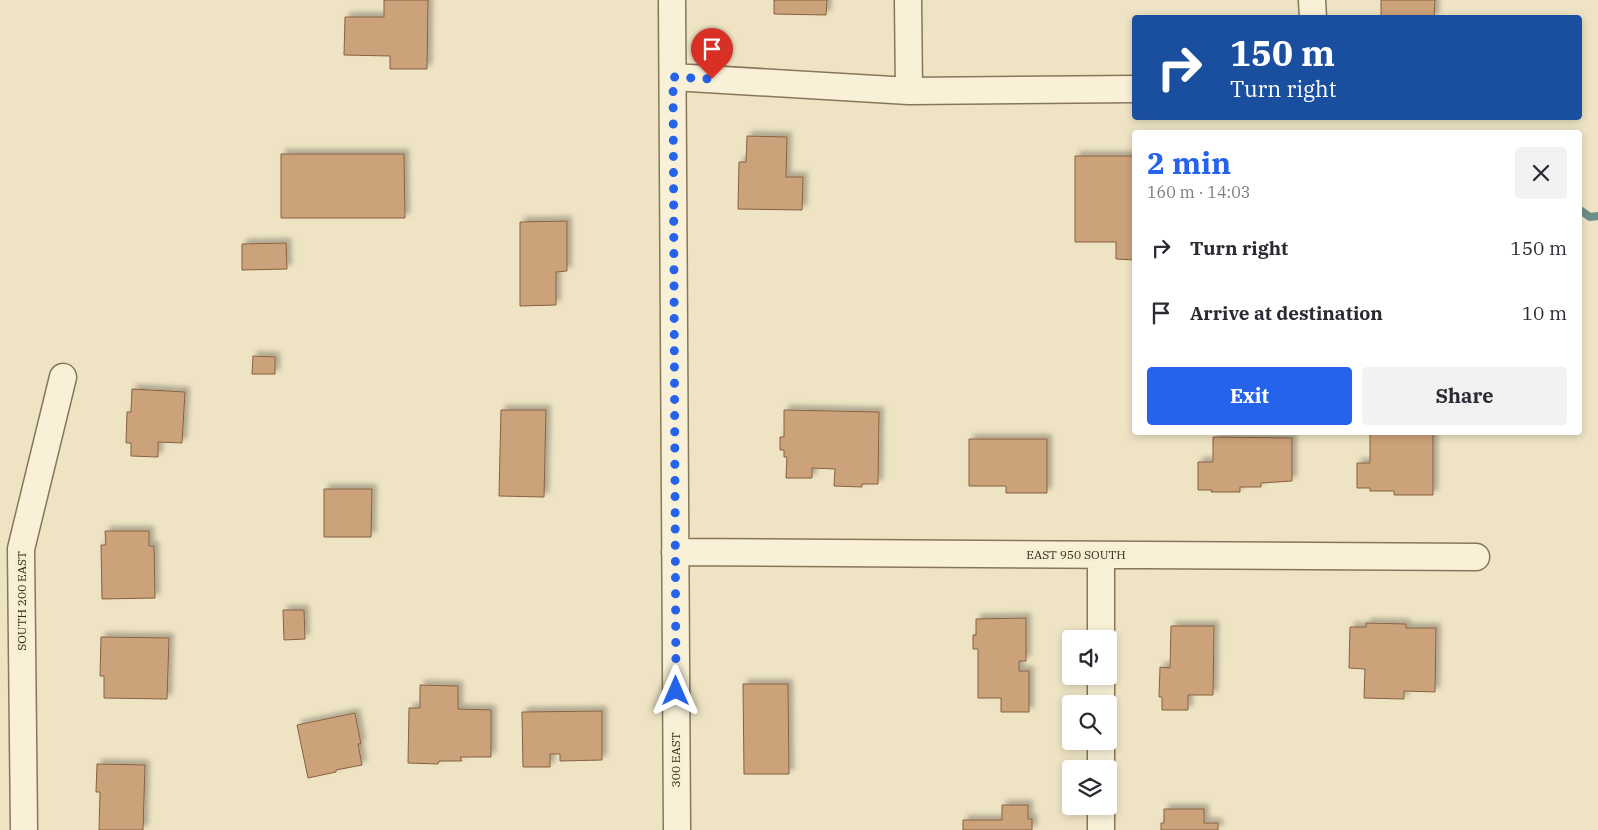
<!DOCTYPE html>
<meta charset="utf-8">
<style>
:root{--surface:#fff;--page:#f2f2f3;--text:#2b2b33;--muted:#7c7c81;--accent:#2563eb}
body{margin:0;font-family:"IBM Plex Serif",serif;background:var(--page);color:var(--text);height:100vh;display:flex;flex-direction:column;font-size:19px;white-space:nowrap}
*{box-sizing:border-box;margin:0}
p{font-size:16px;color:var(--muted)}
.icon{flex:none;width:28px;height:28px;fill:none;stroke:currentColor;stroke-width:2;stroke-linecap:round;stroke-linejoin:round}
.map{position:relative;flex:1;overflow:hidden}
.drawer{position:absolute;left:1132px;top:130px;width:450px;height:305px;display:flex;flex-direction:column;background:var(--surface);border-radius:5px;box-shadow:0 2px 8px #0003}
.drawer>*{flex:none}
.guide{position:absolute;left:1132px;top:15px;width:450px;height:105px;border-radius:5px;box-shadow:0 2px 8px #0003;background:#1a4fa0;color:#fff;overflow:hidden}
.fabs{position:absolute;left:1062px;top:630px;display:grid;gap:10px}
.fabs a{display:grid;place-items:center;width:55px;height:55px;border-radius:5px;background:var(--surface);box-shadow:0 2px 8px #0003;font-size:25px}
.pin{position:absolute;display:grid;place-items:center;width:42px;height:42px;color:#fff;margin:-51px -21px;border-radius:50% 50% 50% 0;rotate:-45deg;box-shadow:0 0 5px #0007}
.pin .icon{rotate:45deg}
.me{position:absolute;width:55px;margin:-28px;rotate:0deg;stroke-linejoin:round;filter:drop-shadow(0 0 4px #0008)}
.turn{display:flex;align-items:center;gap:18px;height:105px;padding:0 15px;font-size:22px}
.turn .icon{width:65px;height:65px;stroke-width:2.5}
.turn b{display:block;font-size:35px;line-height:42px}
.round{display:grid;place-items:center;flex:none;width:52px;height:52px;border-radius:5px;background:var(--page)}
.head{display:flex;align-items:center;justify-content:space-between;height:85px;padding:0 15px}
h1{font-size:30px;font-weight:700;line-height:38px;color:var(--accent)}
.cta{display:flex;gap:10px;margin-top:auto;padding:10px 15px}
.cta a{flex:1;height:58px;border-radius:5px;background:var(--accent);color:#fff;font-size:20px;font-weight:700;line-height:58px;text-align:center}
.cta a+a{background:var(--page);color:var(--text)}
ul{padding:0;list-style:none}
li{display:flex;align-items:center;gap:15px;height:65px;padding:0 15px}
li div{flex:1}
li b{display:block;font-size:19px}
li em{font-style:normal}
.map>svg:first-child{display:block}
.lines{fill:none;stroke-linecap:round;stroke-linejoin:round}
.stream{stroke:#6d8f89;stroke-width:8}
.building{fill:#cca27a;stroke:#876140;filter:url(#shadow)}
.street-casing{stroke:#88765a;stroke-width:29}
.street{stroke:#f9f1d7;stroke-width:26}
.route{stroke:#2563eb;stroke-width:9;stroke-dasharray:0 16.2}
.labels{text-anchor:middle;stroke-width:5;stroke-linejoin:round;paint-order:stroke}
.street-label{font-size:12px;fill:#382d1e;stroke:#f5eed3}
</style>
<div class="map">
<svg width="1598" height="830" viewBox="0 0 1598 830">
<defs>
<filter id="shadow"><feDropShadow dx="4.5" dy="-4.5" stdDeviation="2.5" flood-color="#0004"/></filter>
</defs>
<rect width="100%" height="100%" fill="#eee4c4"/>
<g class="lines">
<path class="stream" d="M1580,210L1590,217L1598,216"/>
</g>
<path class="building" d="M384,0H428L427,69H390V56L344,55L345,17H384Z
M774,0H827L826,15L774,14Z
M1381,0H1435L1434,18H1381Z
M747,136L787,137L786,177H803L802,210L738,209L739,162H746Z
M281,154H404L405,218H281Z
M1075,156H1135V260L1116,259V242H1075Z
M567,221V271L556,272V305L520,306V222Z
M286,243L287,269L242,270V244Z
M253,356L275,357V374H252Z
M132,389L185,392L182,443L158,442V457L131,456V443H126L127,412H131Z
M501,410H546L544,497L499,496Z
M784,410L879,412L878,484H862V487L834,486L835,469L812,468V478H786L787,457H784V450H780V437H784Z
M1370,432H1433V495H1394V491H1370V488H1357V463H1370Z
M1213,437L1292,438V481L1261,483V487H1240V492H1211L1212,490H1198V462H1213Z
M969,439H1047V493H1006V486H969Z
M324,489H372L371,537H324Z
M105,531H149V546H154L155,598L102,599L101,545H106Z
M283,610H304L305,639L284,640Z
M1026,618V661H1019V671H1029V712H1001V698H978V649H973V635H976V619Z
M1366,623L1406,624V628H1436L1435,692L1404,691V699L1364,698L1365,669L1349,668L1350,627H1366Z
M1171,626H1214L1213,695H1188V710H1162V697H1159L1160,667L1170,668Z
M101,637L169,638L167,699L104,698V676H100Z
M743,684H788L789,774H744Z
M420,685L458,686V709L491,710V757H460L462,761H439L438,764L408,763L409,708H420Z
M602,711V760L560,761V754H550V767H523L522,712Z
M355,713L361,744H358L362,765L336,770V772L308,778L297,725Z
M97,764L145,765L143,830H99L100,792H96Z
M1002,805H1028V819H1032V830H963V820H1002Z
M1164,809H1204V823H1218V830H1161V823H1164Z"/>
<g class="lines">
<g class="street-casing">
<path id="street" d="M672,0L677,830
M908,0L909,91
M1312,0L1313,18
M673,77L909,91L1135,89
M675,552L1476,557
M1101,555V639
M1101,676V704
M1101,741V769
M1101,806V830
M24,830L21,549L63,377"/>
</g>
<use href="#street" class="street"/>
</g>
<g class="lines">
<path class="route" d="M676,691L673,77L712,79"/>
</g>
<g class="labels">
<g class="street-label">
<text x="1076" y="559">EAST 950 SOUTH</text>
<text transform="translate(22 601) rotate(-90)" y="4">SOUTH 200 EAST</text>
<text transform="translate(676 760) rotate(-90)" y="4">300 EAST</text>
</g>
</g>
</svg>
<div class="fabs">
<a><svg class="icon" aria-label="sound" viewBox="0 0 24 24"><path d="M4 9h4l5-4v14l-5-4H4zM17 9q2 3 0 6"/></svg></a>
<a><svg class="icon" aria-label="search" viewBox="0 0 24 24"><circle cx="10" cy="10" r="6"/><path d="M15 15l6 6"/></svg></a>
<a><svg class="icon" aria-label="layers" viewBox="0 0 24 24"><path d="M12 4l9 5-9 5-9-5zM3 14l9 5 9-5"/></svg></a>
</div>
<div class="pin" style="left:712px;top:79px;background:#d93025"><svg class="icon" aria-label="arrive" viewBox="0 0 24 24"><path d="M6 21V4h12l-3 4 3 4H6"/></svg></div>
<svg class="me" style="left:676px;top:691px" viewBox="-20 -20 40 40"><path d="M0-17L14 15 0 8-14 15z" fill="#2563eb" stroke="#fff" stroke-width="4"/></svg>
<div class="guide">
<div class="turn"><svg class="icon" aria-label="right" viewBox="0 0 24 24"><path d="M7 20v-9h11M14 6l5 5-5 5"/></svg><div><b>150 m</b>Turn right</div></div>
</div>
<section class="drawer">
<div class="head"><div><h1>2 min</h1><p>160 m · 14:03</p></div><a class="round"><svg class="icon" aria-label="close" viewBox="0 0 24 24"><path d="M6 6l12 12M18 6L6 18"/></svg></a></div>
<ul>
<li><svg class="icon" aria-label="right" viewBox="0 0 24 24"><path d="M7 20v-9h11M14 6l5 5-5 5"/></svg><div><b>Turn right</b></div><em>150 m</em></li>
<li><svg class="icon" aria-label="arrive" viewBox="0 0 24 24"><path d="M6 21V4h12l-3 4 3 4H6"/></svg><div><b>Arrive at destination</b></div><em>10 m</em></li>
</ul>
<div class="cta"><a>Exit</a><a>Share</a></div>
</section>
</div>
